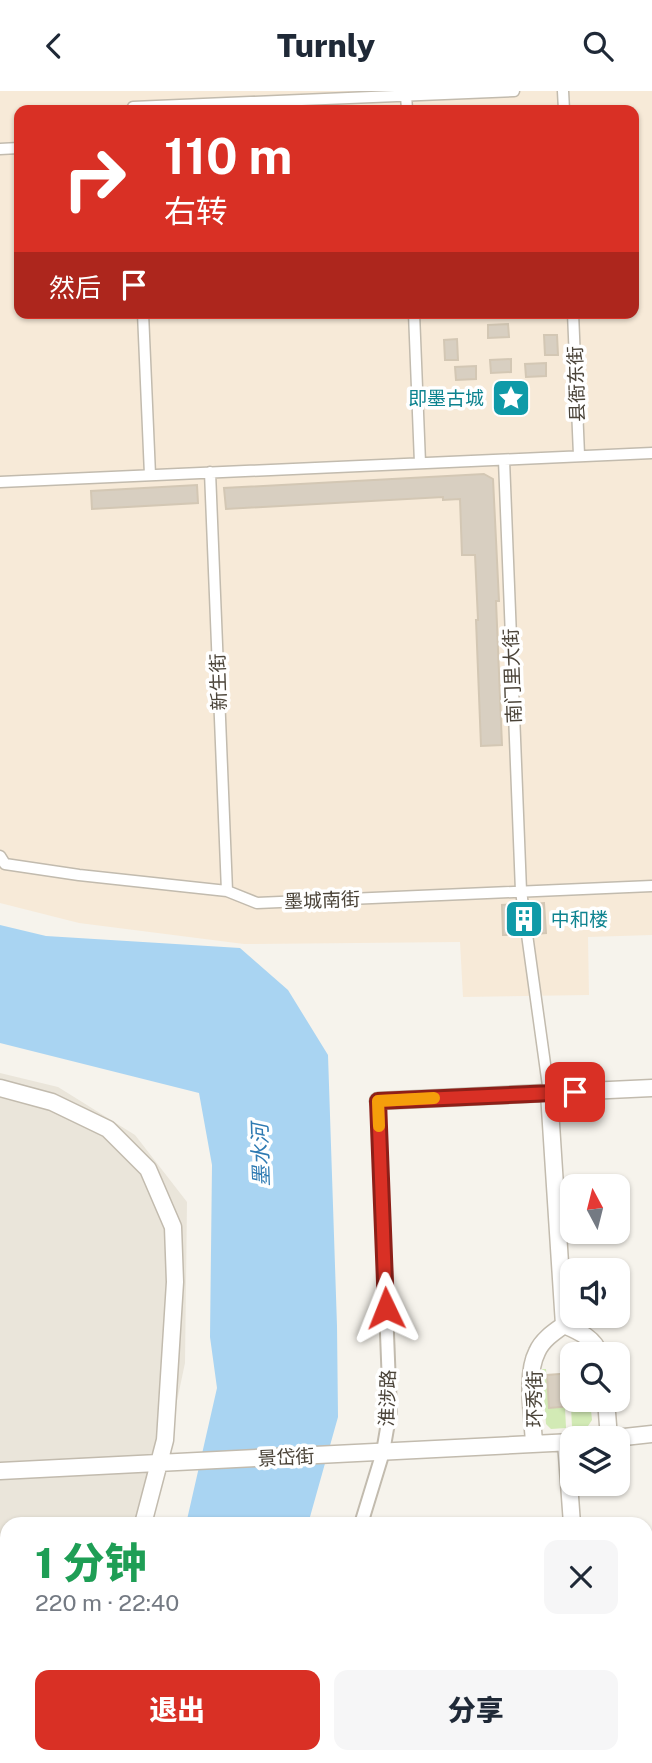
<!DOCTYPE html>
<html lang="zh">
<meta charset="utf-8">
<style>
:root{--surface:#fff;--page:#f6f6f7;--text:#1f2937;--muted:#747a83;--accent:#d93025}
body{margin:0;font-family:"Public Sans","Noto Sans SC",sans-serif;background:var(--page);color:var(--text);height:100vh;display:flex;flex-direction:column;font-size:26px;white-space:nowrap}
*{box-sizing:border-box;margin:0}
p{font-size:23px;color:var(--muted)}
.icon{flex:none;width:38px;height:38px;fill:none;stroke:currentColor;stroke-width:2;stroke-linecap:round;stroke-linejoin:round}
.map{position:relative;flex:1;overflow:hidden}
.sheet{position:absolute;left:0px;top:1426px;width:653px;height:247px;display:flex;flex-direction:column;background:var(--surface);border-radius:21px 21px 0 0;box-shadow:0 2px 5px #0004}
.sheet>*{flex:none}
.guide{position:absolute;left:14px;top:14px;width:625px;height:214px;border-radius:14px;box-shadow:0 2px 5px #0004;background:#d93025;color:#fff;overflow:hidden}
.needle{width:46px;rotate:353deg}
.tools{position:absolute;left:560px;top:1083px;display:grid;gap:14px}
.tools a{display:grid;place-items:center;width:70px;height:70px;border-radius:14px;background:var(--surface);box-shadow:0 2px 5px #0004;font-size:35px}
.pin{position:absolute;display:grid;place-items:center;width:60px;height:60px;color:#fff;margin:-30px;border-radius:14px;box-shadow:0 4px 10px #0006}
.me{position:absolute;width:77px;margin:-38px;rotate:358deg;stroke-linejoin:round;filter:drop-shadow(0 0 5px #0008)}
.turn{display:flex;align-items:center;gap:24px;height:147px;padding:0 35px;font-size:32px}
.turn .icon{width:91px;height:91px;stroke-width:2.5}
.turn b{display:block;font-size:49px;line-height:60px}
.then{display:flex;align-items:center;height:66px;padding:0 35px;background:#0003;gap:14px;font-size:26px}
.round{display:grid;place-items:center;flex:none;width:74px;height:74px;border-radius:14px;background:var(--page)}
.summary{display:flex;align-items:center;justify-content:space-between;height:119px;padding:0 35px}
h1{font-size:42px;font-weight:800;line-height:52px;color:#1e9e55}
.cta{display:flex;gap:14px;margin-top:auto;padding:14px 35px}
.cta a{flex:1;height:80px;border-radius:14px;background:var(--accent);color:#fff;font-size:28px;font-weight:800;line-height:80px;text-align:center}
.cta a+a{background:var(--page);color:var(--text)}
header{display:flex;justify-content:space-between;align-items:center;height:91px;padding:0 35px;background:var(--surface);font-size:32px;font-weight:800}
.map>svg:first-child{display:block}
.residential{fill:#eae5da}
.commercial{fill:#f7ead8;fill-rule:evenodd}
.green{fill:#d2eab5}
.water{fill:#a9d4f2}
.building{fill:#d8cfc1;stroke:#d3c7b4;stroke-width:2}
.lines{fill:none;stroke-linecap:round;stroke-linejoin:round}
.pedestrian-casing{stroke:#c2bbae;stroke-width:13}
.minor-casing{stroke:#c2bbae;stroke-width:16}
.tertiary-casing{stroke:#c2bbae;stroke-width:19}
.pedestrian{stroke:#fff;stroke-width:10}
.minor{stroke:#fff;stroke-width:12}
.tertiary{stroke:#fff;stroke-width:16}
.route-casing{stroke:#8d1f18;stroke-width:18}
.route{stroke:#d93025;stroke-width:12}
.slow{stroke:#f59e0b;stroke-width:12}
.labels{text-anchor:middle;stroke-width:7;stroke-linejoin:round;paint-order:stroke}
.street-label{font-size:19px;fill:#4b4439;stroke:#fff}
.culture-label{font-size:19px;fill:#0d838f;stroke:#fff;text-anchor:end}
.water-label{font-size:21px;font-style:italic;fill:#2e7ab2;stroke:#fff}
</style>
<header><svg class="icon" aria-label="back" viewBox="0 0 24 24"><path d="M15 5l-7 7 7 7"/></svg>Turnly<svg class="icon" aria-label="search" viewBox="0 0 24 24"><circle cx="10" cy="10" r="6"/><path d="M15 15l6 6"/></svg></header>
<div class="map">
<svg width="652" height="1672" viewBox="0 0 652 1672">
<rect width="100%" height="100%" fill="#f6f3ec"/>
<path class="residential" d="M0,982L58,996L135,1044L187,1111L185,1272L151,1433H7V1666H131L132,1672H0Z"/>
<path class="commercial" d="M0,0H652V844L588,846L589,904L463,906L460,851L244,853L79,832L0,812ZM19,19H634V222H19Z"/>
<path class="green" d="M542,1278H546L549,1317L565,1316L566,1337L551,1338L546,1333Z
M586,1309H590L592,1329L588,1335L572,1336L571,1316L587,1315Z"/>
<path class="water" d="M0,834L46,845L240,857L288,899L328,964L337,1235L338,1326L308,1433H186L217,1297L210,1246L212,1074L199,1002L0,952Z
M155,1666H287L289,1672H155Z"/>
<path class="building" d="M508,233L509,246L488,247V234Z
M544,244H557L558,264H545Z
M457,248L458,269H445L444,249Z
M511,268V281L491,282L490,269Z
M546,272V285L526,286L525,273Z
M476,275V288L456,289L455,276Z
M484,383L493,388L499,510H496L502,654L481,655L476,529H478L475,464H462L460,408L443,409V406L226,418L224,397Z
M197,394L198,412L92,418L91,400Z
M544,812L546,842L534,843L530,813Z
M515,813L520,844H503L502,814Z
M572,1282V1315L549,1317L547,1284Z"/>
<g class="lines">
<g class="pedestrian-casing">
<path id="pedestrian" d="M563,0L564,19
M406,4L407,19
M133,19V16L514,0
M0,58L19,57
M143,222L150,384
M414,222L420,372
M573,222L579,364
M504,369L521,800L549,1002
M210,381L227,800
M0,391L652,362
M0,765L5,773L79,784L227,800L257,812L652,795"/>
</g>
<g class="minor-casing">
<path id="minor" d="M361,1433L383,1361L390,1320L378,1010
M357,1666L362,1672"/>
</g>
<g class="tertiary-casing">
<path id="tertiary" d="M0,997L52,1011L108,1038L148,1078L173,1136L175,1191L165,1349L143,1433
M549,1002L564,1234
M378,1010L652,997
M606,1309L609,1347
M606,1348L652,1343
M566,1351L572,1433
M534,1353C533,1327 525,1284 537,1261C542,1249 554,1241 564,1234C578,1240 595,1247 600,1264
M0,1380L572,1351
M105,1666L106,1672
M588,1666L589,1672"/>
</g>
<use href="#pedestrian" class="pedestrian"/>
<use href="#minor" class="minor"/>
<use href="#tertiary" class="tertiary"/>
</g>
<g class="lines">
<g class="route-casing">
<path id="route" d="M386,1217L378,1010L575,1001"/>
</g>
<use href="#route" class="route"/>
<path class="slow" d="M379,1035L378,1010L434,1007"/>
</g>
<defs>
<g id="sight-square" transform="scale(2.0125)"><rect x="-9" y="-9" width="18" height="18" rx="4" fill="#0f9aa8" stroke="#fff"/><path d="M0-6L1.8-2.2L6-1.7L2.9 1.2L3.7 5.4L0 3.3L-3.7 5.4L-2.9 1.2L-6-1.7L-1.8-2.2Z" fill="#fff"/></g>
<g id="building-square" transform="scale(2.0125)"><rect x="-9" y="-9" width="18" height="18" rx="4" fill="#0f9aa8" stroke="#fff"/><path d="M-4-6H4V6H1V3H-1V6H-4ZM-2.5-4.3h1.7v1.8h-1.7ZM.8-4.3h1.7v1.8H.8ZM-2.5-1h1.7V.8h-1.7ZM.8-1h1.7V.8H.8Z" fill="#fff"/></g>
</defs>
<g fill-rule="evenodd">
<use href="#sight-square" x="511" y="307"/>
<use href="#building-square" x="524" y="828"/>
</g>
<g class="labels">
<g class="street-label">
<text transform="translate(576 293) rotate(-92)" y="7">县衙东街</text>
<text transform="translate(512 585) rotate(-92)" y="7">南门里大街</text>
<text transform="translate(218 591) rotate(-92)" y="7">新生街</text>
<text transform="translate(322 809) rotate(-2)" y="7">墨城南街</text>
<text transform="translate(387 1307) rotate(-88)" y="7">淮涉路</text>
<text transform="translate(534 1308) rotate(-90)" y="7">环秀街</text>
<text transform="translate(286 1366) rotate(-3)" y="7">景岱街</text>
</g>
<g class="culture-label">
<text x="484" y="314">即墨古城</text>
<text x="551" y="835" text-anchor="start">中和楼</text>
</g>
<g class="water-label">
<text transform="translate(261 1064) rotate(-92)" y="7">墨水河</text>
</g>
</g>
</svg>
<div class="tools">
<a><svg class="needle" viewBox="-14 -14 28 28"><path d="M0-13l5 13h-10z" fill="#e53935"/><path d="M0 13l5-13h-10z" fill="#747a83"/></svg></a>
<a><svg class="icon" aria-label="sound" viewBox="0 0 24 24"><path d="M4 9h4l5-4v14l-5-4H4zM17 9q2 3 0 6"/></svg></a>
<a><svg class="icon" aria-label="search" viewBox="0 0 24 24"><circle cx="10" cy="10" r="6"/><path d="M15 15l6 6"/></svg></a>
<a><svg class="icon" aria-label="layers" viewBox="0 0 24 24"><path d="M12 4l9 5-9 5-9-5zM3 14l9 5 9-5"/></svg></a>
</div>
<div class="pin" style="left:575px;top:1001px;background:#d93025"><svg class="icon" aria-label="arrive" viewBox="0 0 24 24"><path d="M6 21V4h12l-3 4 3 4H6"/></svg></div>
<svg class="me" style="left:386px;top:1217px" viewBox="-20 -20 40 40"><path d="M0-17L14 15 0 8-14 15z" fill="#d93025" stroke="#fff" stroke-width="4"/></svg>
<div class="guide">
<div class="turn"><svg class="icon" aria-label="right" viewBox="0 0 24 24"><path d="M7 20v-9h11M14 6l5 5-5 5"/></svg><div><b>110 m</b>右转</div></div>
<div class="then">然后<svg class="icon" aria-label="arrive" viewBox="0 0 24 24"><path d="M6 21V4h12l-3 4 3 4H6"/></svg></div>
</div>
<section class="sheet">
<div class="summary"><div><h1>1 分钟</h1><p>220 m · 22:40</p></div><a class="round"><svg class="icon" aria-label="close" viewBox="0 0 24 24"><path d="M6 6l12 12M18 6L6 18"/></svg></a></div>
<div class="cta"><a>退出</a><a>分享</a></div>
</section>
</div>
